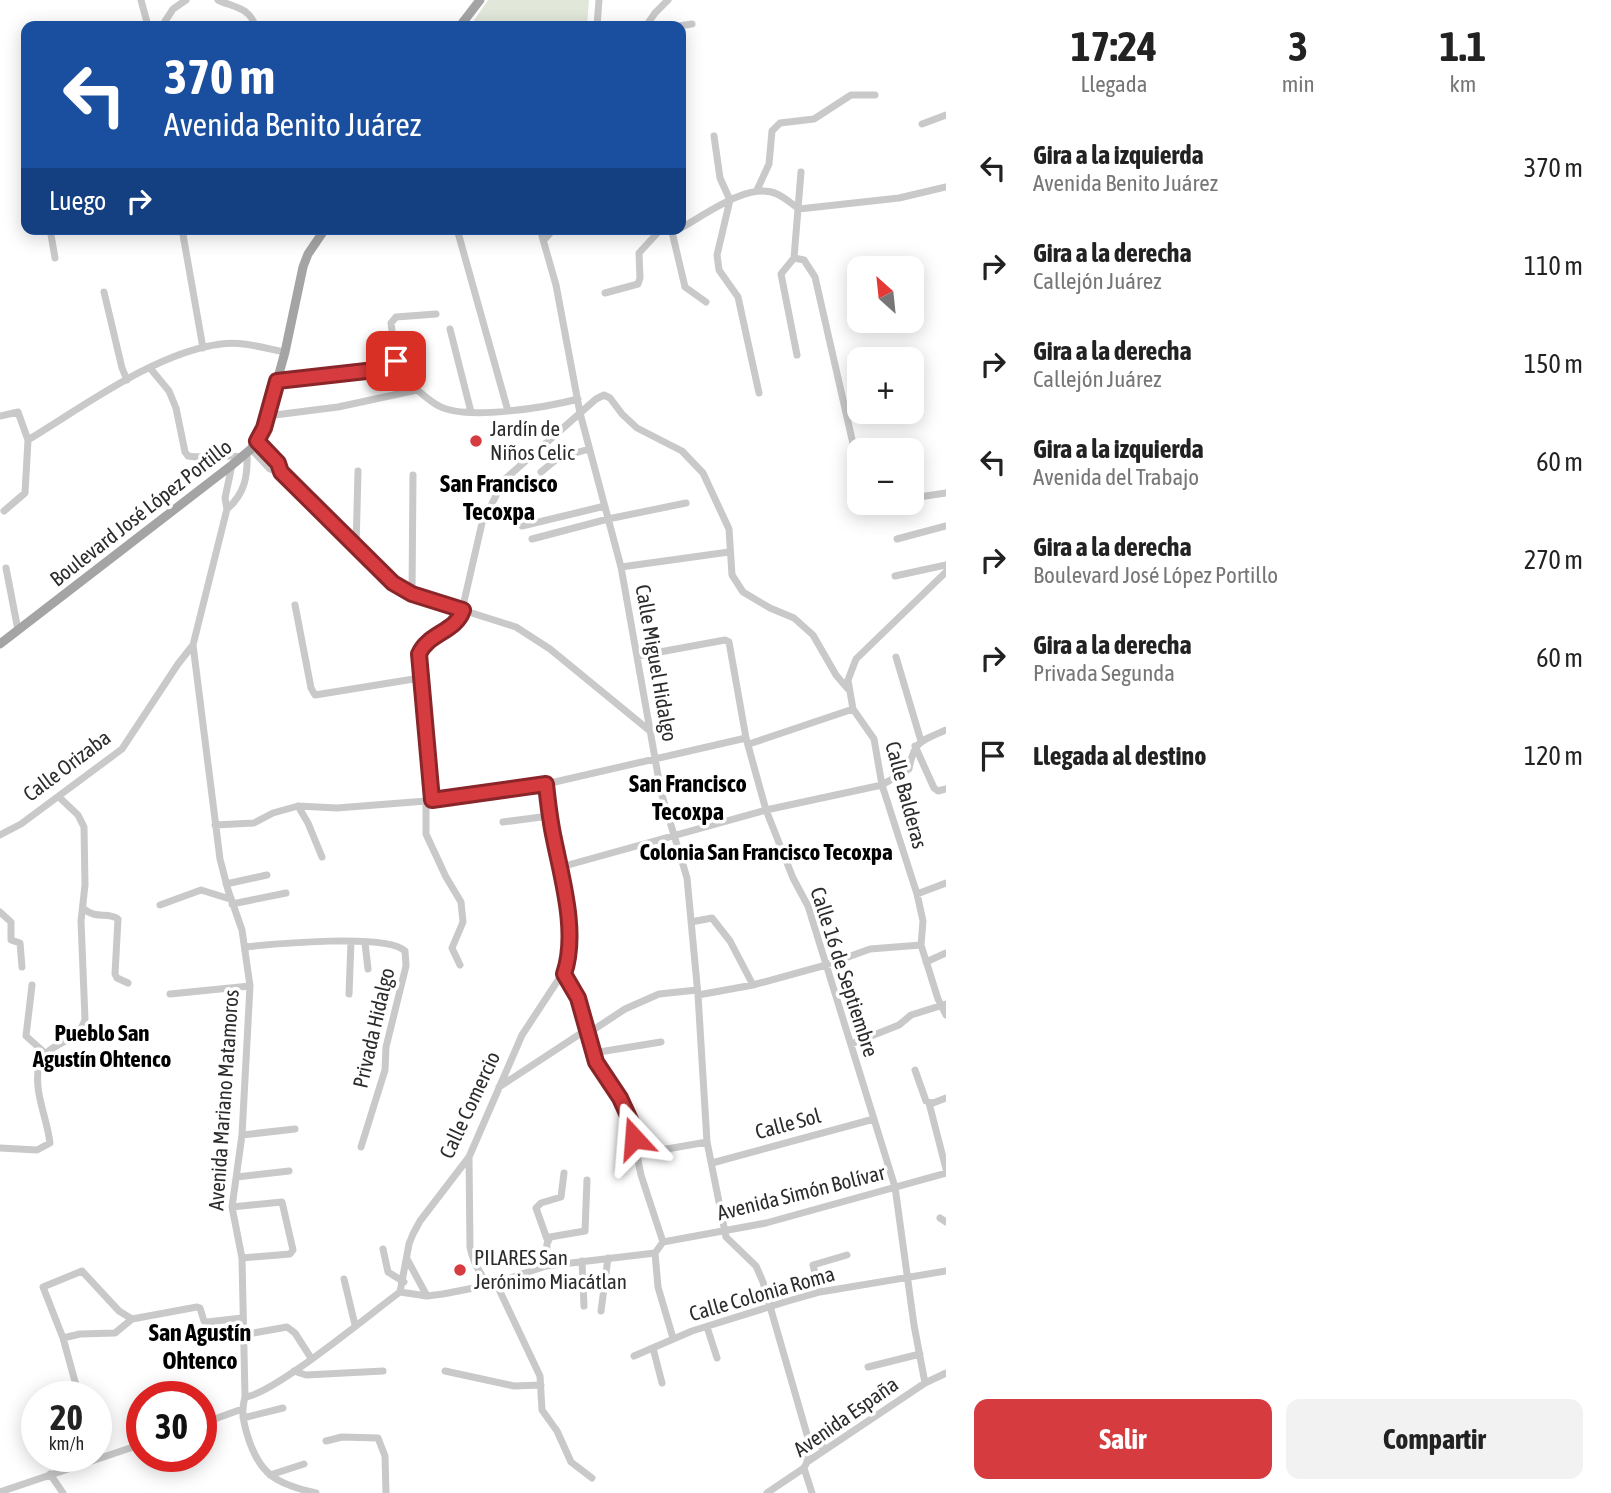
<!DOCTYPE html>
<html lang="es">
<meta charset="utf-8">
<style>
:root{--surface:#fff;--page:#f2f2f2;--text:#222;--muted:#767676;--accent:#d53b3f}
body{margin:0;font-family:"Asap Condensed",sans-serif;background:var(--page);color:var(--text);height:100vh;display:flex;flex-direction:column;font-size:26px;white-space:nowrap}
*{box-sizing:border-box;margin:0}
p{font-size:23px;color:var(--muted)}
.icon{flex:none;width:38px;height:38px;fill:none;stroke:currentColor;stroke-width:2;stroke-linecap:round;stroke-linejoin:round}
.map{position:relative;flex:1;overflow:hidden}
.side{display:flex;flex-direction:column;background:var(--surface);width:665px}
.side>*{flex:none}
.top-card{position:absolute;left:21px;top:21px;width:665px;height:214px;border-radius:14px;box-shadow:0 4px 18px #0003;background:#1a4fa0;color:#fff;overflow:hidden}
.needle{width:46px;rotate:333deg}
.fabs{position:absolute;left:847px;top:256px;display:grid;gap:14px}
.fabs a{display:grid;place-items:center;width:77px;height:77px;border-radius:14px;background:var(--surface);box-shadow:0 4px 18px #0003;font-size:35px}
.speed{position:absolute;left:21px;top:1381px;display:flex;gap:14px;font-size:35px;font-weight:700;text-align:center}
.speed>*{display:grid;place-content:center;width:91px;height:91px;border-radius:50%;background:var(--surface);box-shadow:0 4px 18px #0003;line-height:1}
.speed small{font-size:18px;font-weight:400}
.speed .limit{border:10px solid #d22;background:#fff;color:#111}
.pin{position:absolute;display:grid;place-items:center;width:60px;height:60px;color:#fff;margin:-30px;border-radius:14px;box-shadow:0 4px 10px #0006}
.me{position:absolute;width:77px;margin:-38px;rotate:341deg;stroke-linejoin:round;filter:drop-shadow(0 0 5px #0008)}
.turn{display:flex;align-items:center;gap:24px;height:147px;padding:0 28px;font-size:32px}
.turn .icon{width:91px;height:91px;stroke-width:2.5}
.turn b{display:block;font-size:49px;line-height:60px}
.then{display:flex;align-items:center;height:66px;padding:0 28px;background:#0003;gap:14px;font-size:26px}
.eta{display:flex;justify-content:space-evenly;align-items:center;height:119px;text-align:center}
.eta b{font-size:42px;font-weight:700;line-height:49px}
.cta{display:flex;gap:14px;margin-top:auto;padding:14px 28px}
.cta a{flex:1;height:80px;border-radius:14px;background:var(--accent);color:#fff;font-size:28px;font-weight:700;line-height:80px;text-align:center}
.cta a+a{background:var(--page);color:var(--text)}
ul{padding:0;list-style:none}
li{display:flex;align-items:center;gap:21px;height:98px;padding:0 28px}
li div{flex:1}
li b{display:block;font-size:26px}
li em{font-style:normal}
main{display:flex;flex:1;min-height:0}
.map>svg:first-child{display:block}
.green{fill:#e1e8da}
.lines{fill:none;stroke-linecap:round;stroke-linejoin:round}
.minor{stroke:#c9c9c9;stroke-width:7}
.major{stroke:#a4a4a4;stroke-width:9}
.route-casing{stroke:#8a2629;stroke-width:18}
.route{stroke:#d53b3f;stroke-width:12}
.poi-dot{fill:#d53b3f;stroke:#fff;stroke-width:2.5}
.labels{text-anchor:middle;stroke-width:7;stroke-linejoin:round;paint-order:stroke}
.poi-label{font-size:21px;fill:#2c2c2c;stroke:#fff;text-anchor:start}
.street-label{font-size:21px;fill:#2c2c2c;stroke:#fff}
.neighbourhood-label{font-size:23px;font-weight:bold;fill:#000;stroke:#fff}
.quarter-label{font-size:24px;font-weight:bold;fill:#000;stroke:#fff}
</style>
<main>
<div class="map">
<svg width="946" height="1493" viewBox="0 0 946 1493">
<rect width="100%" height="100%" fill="#fff"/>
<path class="green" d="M488,0H589L587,26H470Z"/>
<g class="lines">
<path class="minor" d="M141,0L148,26
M218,0C232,7 250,7 255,26
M162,26L173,9L186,0
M597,26L599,0
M646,26L655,13L668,0
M678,26L692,24
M922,124L946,115
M714,136L720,178L730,200L717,255L719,270L738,297L759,393
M801,172L794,258L804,260L815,277L859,470
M757,190L769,164L772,131L780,123L814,119L851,95H875
M681,228C705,215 749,181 777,194C784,197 792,204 799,209L899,198L946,187
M50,229L55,258
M182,229L203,348
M457,229L508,411
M540,229L556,285L580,413L621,567L661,792L687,878L698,995L707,1142L726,1237L756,1266L763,1282L808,1438L807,1462
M672,232L685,287L706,302
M544,240L554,229
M794,258L781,274L797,355
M104,292L122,368L127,380
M605,293L638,284L640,278L639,253L661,229
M450,329L471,412
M150,368L169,391L176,408L185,452L188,456C206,459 223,454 241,457
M277,381L393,368L395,367L396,361L391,323L396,317L436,314
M0,416L18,412L28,440L25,493L4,511
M267,416L338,407L417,390C424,395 431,402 439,406C466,421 548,407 578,399
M28,440C83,407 156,352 221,344C242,341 264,348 285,352
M257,441L278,463L281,473L393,584L412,594L516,627L550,649L650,731
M251,449L270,469L281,473
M232,465L225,498L227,509L193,645L220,859L228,890L242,930L250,986L242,1135L232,1207L242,1258L245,1397C241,1411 243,1420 247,1434C259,1475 276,1484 316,1493
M541,472L558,458L589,449
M912,498L946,493
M882,503L884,502
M227,509C245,494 248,475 247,453
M522,526L605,506
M532,539L608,519L686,503
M897,539L946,526
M356,548L358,471
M621,567L729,552
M6,568L18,630
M895,576L946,565
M412,594L413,475
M295,605L311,688L315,695L420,678
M638,656L725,640L729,642L746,738L766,810L793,878L808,906L895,1187L914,1325L925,1383
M896,657L921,741
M853,709L874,739L882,785L917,894L923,921L921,945L938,999L946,1015
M853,709L848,680L856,659L946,572
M749,744L853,709
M915,746L934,788L938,791L946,789
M426,801V834L446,877L461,902L463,922L452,948L460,965
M432,801L419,654L422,646L460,619L482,523L504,480L596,399L604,395L610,398L622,414L637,428L682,451L703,473L729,529L732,575L743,592L770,608L794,618L813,635L836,675L848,689
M298,806L308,823L322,857
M503,822L549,816
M215,825L254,823L273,813L298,806L337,808L426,801L546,784L746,738
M0,835L21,824L122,749L178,664L193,645
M561,867L766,810L882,785L909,769C914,741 921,741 946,730
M226,884L267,875
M917,894L946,883
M232,904L286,893
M160,905L201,890L230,899
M84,909C97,920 107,911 118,919L115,974L117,978L128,983
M0,912L11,922V940L20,943L22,967
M691,922L712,918L730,941L753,985
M365,943L368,969
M245,947C274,944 387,933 405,951L406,966L386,1047L385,1070L361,1147
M926,962L946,953
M564,974L578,998L596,1062L616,1090L630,1122L641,1175L663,1242L655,1253L658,1287L673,1338
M32,985L26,1036L45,1053
M170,994L250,986
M349,994L351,942
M698,995L753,985L826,965L870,949L921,945
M587,1034L625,1009L659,994L697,990
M851,1044L899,1025L911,1015L946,1004
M593,1053L661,1042
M915,1070L926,1101L933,1103L946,1098
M499,1087L586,1030
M929,1103L946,1169
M242,1135L295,1129
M0,1148L37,1150L50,1143C47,1117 33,1091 39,1065C45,1042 79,1044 85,1019L81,921L85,885L84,827L78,815L59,797
M638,1154L707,1142
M469,1158L470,1247C473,1262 479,1273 489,1285
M712,1163L874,1119
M237,1177L289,1171
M232,1207L282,1202L293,1250L290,1254L242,1258
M940,1218L946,1222
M547,1239L536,1208L541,1203L561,1197L564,1173
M663,1242L766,1223L946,1173
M383,1249L388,1272L404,1282
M407,1259L427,1296
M582,1261L584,1306
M546,1266L547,1244L550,1237L585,1231L587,1180
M344,1279L355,1325
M496,1283L540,1376L542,1410L557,1431L571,1462L592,1478
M400,1292L409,1244L413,1234L420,1221L469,1157L522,1035L566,968L570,950L561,867L554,841L546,784
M400,1292L427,1296L443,1294L489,1285L546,1266L655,1253
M820,1292L813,1265L847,1255
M601,1311L608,1258
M132,1319L197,1307L200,1308L204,1321L207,1322L242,1318
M707,1327L717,1358
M242,1335L287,1327L295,1333L311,1358
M63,1338L80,1334L115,1333L132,1319L119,1311L82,1271L43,1287L63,1338L79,1396
M653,1348L662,1383
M634,1356L692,1331L788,1301L820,1292L946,1271
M868,1367L920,1354
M294,1371L306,1375L383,1371
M445,1371L514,1386L541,1385
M245,1397C274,1394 371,1313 400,1292
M243,1418L283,1408
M201,1424L242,1409
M808,1438L826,1449
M326,1441L342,1437L378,1438L385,1456L386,1493
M804,1468L812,1493
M50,1474L63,1493
M270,1475L304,1464
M0,1492L142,1444
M767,1493L804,1468L807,1462L925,1383L946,1373"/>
<path class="major" d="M460,26L480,0
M0,644L232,465L251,449L264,428L285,352L303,267L308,254L325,229"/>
</g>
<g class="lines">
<g class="route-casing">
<path id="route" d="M396,361L395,367L393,368L277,381L264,428L257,441L278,463L281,472L393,583L412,594L463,610C456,632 428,633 419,654L432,800L546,784C548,803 550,821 554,839C562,879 578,933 564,974L578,998L596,1062L620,1098L631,1122L634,1138"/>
</g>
<use href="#route" class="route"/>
</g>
<g class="poi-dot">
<circle cx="476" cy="441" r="7"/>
<circle cx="460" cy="1270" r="7"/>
</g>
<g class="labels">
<g class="poi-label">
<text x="490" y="436">Jardín de<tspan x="490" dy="24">Niños Celic</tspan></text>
<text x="474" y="1265">PILARES San<tspan x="474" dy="24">Jerónimo Miacátlan</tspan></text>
</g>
<g class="street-label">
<text transform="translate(141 513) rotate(-38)" y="7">Boulevard José López Portillo</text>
<text transform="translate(656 663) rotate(80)" y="7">Calle Miguel Hidalgo</text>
<text transform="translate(67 766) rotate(-37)" y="7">Calle Orizaba</text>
<text transform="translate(906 795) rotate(75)" y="7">Calle Balderas</text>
<text transform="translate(844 972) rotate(72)" y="7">Calle 16 de Septiembre</text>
<text transform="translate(374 1028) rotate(-77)" y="7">Privada Hidalgo</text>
<text transform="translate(224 1100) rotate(-86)" y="7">Avenida Mariano Matamoros</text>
<text transform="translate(470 1105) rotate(-65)" y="7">Calle Comercio</text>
<text transform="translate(788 1124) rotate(-15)" y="7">Calle Sol</text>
<text transform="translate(801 1193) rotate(-14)" y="7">Avenida Simón Bolívar</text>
<text transform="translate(762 1294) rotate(-16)" y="7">Calle Colonia Roma</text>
<text transform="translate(846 1417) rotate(-35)" y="7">Avenida España</text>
</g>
<g class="neighbourhood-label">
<text x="766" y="860">Colonia San Francisco Tecoxpa</text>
<text x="102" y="1041">Pueblo San<tspan x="102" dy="26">Agustín Ohtenco</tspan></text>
</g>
<g class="quarter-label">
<text x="499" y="492">San Francisco<tspan x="499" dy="28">Tecoxpa</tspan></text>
<text x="688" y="792">San Francisco<tspan x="688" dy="28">Tecoxpa</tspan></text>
<text x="200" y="1341">San Agustín<tspan x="200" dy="28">Ohtenco</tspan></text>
</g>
</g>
</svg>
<div class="fabs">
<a><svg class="needle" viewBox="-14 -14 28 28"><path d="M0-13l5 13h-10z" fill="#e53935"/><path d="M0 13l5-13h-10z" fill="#767676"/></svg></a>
<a>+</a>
<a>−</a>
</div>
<div class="speed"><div>20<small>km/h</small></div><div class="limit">30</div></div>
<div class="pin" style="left:396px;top:361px;background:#d93025"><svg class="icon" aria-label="arrive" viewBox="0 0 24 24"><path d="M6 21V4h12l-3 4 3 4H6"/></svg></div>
<svg class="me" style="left:634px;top:1138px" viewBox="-20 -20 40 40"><path d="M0-17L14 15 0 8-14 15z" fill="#d53b3f" stroke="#fff" stroke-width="4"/></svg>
<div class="top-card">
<div class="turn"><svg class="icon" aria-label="left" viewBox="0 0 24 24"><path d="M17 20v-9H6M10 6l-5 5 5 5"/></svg><div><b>370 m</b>Avenida Benito Juárez</div></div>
<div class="then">Luego<svg class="icon" aria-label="right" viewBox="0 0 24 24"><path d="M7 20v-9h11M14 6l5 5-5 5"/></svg></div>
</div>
</div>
<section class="side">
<div class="eta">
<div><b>17:24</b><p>Llegada</p></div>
<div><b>3</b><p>min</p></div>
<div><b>1.1</b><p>km</p></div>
</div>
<ul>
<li><svg class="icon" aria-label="left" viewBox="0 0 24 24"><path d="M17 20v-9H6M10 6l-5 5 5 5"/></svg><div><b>Gira a la izquierda</b><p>Avenida Benito Juárez</p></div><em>370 m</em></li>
<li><svg class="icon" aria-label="right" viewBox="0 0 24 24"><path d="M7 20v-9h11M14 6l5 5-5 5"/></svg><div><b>Gira a la derecha</b><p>Callejón Juárez</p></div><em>110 m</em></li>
<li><svg class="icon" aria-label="right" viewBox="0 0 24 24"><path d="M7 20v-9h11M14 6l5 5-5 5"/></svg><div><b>Gira a la derecha</b><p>Callejón Juárez</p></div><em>150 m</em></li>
<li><svg class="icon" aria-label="left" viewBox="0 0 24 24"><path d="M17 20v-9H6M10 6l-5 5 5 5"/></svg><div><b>Gira a la izquierda</b><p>Avenida del Trabajo</p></div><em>60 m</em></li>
<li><svg class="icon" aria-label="right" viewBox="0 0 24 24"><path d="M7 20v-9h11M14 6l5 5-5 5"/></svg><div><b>Gira a la derecha</b><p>Boulevard José López Portillo</p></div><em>270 m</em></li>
<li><svg class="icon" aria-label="right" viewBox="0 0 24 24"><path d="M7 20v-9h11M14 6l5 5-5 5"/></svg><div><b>Gira a la derecha</b><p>Privada Segunda</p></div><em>60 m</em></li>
<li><svg class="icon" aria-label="arrive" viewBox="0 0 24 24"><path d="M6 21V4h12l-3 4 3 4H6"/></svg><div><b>Llegada al destino</b></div><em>120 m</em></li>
</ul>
<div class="cta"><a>Salir</a><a>Compartir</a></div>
</section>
</main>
